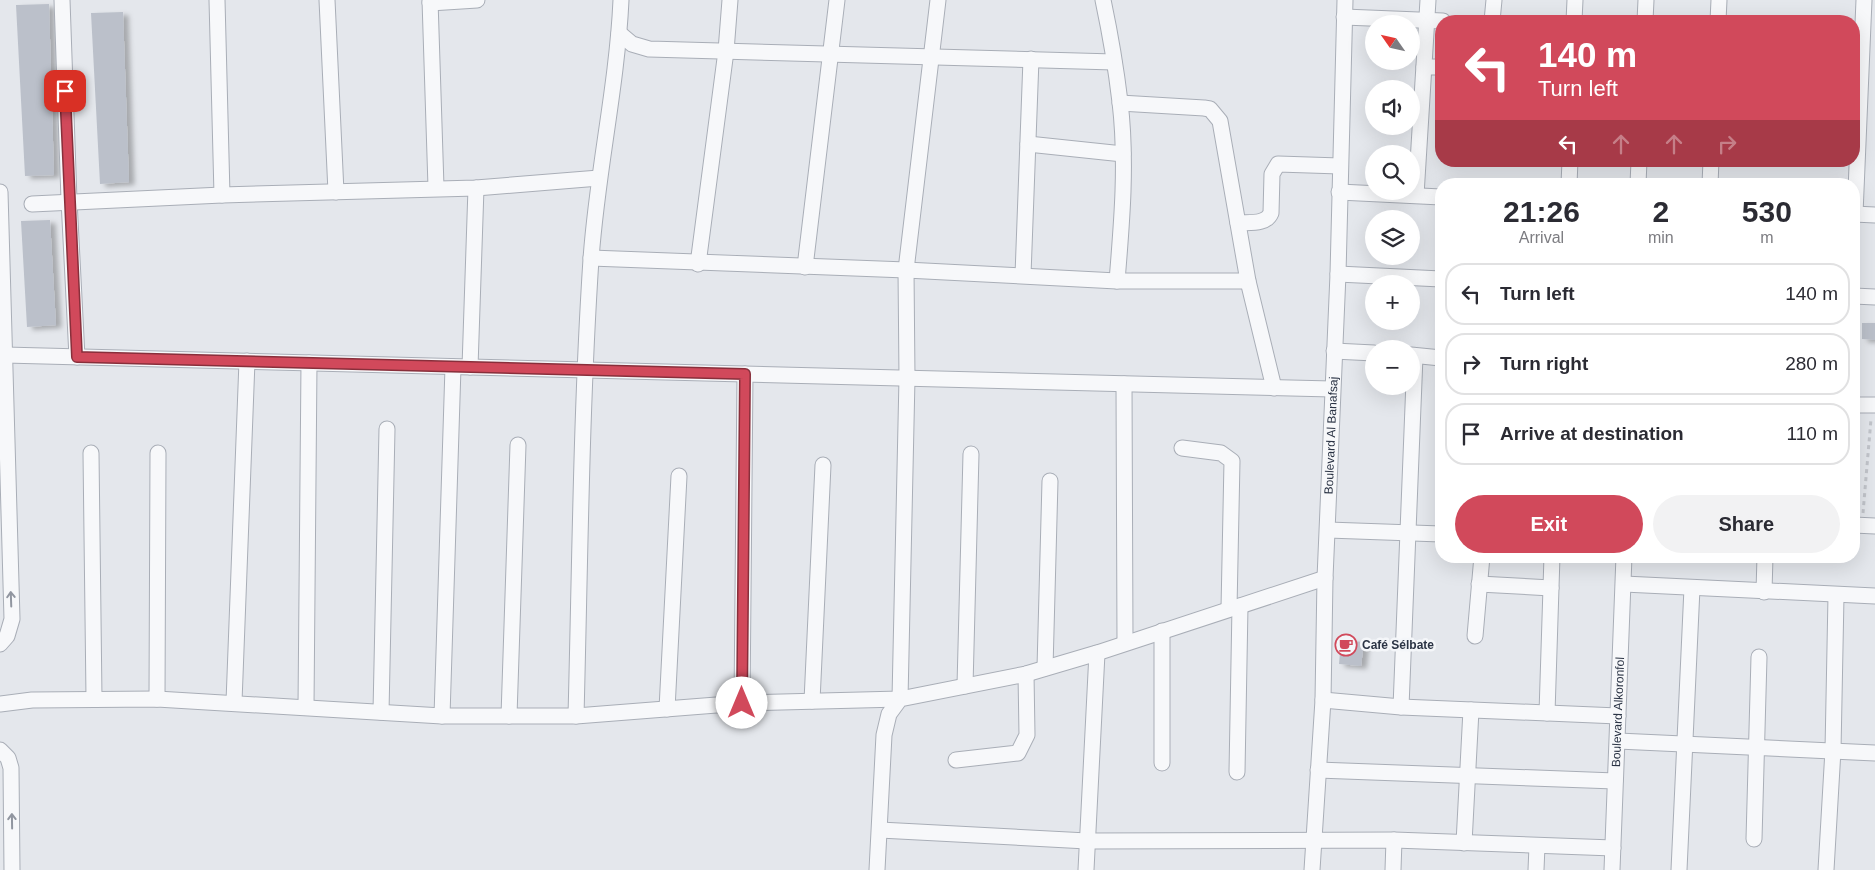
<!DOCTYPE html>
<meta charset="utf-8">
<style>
:root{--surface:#fff;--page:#f2f2f3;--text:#2b2b33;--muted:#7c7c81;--line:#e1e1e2;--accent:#d1495b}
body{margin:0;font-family:Arial,sans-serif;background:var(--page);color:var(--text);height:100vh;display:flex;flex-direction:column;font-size:19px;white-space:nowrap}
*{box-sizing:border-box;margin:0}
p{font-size:16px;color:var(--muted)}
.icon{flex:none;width:28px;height:28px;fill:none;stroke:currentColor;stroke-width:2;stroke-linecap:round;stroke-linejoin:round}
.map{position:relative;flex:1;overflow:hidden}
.side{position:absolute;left:1435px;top:178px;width:425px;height:385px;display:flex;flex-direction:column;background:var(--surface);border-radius:20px;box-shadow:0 5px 20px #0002}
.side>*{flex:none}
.banner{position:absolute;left:1435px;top:15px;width:425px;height:152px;border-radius:20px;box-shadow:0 5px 20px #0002;background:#d1495b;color:#fff;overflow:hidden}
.needle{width:32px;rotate:304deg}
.fabs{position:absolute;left:1365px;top:15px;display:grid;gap:10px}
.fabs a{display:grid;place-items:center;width:55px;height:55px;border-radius:50%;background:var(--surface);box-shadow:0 5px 20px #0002;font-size:25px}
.pin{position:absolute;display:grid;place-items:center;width:42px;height:42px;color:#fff;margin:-21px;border-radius:10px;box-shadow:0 2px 8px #0006}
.me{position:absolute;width:55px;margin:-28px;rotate:0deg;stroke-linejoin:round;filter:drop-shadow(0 0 4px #0008)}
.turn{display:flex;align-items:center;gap:18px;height:105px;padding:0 20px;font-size:22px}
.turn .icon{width:65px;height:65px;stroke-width:2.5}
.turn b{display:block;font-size:35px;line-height:42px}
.lanes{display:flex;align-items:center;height:48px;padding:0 20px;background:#0003;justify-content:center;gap:25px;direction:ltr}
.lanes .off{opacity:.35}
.eta{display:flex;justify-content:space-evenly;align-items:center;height:85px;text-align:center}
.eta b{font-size:30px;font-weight:700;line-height:35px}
.cta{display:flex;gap:10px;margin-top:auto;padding:10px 20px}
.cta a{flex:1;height:58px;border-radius:30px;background:var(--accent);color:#fff;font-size:20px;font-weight:700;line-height:58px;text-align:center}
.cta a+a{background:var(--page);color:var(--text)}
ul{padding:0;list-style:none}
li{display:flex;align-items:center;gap:15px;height:62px;margin:0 10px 8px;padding:0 10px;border:2px solid var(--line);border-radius:20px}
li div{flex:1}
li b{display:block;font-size:19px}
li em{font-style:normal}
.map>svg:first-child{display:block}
.building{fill:#bbc0ca;filter:url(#shadow)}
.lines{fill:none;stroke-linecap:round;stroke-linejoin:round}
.minor-casing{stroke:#a9aeb7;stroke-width:17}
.path{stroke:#c2c5cb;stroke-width:3;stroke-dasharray:4 4;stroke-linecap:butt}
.minor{stroke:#f7f8fa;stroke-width:15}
.oneway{stroke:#9196a0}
.route-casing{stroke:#882f3b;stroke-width:12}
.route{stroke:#d1495b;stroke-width:9}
.labels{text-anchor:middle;stroke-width:5;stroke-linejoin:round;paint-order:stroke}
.street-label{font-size:12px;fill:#2b3445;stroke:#f4f6f9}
.poi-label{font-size:12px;font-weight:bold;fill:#2b3445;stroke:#f4f6f9;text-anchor:start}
</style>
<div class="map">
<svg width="1875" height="870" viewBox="0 0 1875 870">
<defs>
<filter id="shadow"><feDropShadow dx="5.5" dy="3" stdDeviation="2.5" flood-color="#0004"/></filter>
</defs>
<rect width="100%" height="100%" fill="#e4e7ec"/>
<path class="building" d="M49,4L54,175L25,176L16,5Z
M123,12L129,182L100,184L91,13Z
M50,220L56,325L27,327L21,221Z
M1862,323H1875V340L1862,339Z
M1341,640L1364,642L1361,666L1339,664Z"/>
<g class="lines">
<g class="minor-casing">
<g id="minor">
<path d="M62,0L69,200L77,357"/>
<path d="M217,0L222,195"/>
<path d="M327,0L336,192"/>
<path d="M430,0L436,187"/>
<path d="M1103,0C1110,33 1116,68 1120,102C1127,161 1122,221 1117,281"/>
<path d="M430,3L477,0"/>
<path d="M1344,17L1443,21"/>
<path d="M1492,21L1494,0"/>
<path d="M1574,21L1575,0"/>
<path d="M1645,21L1646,0"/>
<path d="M1718,21L1719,0"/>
<path d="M619,33L632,44L649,49L1114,62"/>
<path d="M1424,67H1441"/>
<path d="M1120,103L1204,108L1210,109L1220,121L1248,281L1274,388"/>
<path d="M1028,144L1123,154"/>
<path d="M1569,184L1570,161"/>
<path d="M1638,184L1639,161"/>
<path d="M1710,184L1711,161"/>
<path d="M0,192L12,619L7,636L0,644"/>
<path d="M1339,192L1441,197"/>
<path d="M1416,195L1428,0"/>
<path d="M32,204L222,195L476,188L599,178"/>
<path d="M1854,214L1875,215"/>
<path d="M1855,214L1864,0"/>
<path d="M1238,223C1249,222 1266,225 1271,213L1272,174L1278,164L1340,166"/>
<path d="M591,258L906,270L1117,281H1248"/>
<path d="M698,264L726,51L730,0"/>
<path d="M805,267L837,0"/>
<path d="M1338,274L1441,279"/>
<path d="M1023,275L1031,59"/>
<path d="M1854,296L1875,297"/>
<path d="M1334,351L1374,353"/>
<path d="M5,355L1332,389"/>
<path d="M1411,355L1441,358"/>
<path d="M470,367L476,188"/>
<path d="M1124,384L1125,642"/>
<path d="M1854,405H1875"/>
<path d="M1182,448L1221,453L1232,461L1229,609"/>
<path d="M91,453L94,698"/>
<path d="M1854,525L1875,526"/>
<path d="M1328,530L1441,534"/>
<path d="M1479,584L1551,588"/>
<path d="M1624,584L1875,596"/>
<path d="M1764,592L1765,556"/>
<path d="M1475,636L1482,556"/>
<path d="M1045,668L1050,481"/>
<path d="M965,686L971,454"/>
<path d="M157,699L158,453"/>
<path d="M1323,700L1401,707L1618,716"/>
<path d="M812,701L823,465"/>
<path d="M234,702L247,361"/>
<path d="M742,703L745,374"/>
<path d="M0,704L32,700L157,699L442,716H576L742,703L900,699L907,378L906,270L938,0"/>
<path d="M306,707L309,363"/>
<path d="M1401,707L1415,356"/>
<path d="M667,709L679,476"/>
<path d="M381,712L387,429"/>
<path d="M1547,713L1552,556"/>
<path d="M442,716L453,367"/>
<path d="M509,716L518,445"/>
<path d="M576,716C580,564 581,411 591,259C597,172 617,87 621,0"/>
<path d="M1618,741L1875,753"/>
<path d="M0,750L8,758L11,768L12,870"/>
<path d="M956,760L1018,753L1027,735L1026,674"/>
<path d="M1162,763V631"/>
<path d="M1318,770L1615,781"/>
<path d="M1237,772L1240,606"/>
<path d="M880,830L1087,841L1394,840L1613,848"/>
<path d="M1754,839L1759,657"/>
<path d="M1464,843L1471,710"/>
<path d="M877,870L884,735L889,714L900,699L1026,674L1097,653L1325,578"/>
<path d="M1086,870L1097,653"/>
<path id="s1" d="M1312,870L1323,700L1325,578L1338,274L1345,0"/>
<path d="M1393,870L1394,840"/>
<path d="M1536,870L1537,846"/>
<path id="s2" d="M1612,870L1624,556"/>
<path d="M1679,870L1692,588"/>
<path d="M1826,870L1833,750L1836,596"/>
</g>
</g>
<path class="path" d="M1863,513L1871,419"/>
<use href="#minor" class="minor"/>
</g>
<defs><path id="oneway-shaft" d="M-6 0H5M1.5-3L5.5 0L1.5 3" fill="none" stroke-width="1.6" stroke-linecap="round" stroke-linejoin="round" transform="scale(1.25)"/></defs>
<g class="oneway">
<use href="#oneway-shaft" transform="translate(11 599) rotate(-92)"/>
<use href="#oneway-shaft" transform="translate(12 821) rotate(-91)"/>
</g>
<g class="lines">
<g class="route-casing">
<path id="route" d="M65,91L77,357L745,374L742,703"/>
</g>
<use href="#route" class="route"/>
</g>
<defs>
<g id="cafe-ring" transform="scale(1.125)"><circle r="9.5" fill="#f4f6f9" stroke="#d1495b" stroke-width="1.5"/><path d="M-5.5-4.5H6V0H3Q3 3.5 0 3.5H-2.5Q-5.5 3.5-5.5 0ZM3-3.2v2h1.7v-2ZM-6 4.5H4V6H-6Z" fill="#d1495b"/></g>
</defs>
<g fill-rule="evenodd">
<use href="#cafe-ring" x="1346" y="645"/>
</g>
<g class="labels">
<g class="street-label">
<text dy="4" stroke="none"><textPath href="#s1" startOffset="435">Boulevard Al Banafsaj</textPath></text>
<text dy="4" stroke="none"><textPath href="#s2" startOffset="158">Boulevard Alkoronfol</textPath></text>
</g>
<g class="poi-label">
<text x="1362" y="649">Café Sélbate</text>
</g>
</g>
</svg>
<div class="fabs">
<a><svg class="needle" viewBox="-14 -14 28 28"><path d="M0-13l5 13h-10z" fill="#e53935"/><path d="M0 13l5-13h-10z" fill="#7c7c81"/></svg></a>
<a><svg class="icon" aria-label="sound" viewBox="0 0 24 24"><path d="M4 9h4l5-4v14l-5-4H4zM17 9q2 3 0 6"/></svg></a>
<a><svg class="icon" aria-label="search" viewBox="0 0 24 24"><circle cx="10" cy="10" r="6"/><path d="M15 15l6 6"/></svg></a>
<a><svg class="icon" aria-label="layers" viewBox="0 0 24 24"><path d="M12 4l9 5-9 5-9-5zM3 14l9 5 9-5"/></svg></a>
<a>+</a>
<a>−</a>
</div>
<div class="pin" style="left:65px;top:91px;background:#d93025"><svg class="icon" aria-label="arrive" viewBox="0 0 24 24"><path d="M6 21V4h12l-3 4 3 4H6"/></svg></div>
<svg class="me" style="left:742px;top:703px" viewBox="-20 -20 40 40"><circle r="19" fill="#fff"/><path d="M0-13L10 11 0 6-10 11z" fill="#d1495b"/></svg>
<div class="banner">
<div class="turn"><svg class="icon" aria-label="left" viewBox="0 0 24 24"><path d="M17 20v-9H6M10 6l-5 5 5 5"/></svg><div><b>140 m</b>Turn left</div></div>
<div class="lanes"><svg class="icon" aria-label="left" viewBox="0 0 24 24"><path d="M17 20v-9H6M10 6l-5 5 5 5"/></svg><svg class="icon off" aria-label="ahead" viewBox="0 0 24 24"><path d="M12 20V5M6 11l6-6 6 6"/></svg><svg class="icon off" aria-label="ahead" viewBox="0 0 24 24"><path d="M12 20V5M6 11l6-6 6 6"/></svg><svg class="icon off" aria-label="right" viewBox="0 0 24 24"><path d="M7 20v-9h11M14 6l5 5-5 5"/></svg></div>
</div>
<section class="side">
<div class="eta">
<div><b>21:26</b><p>Arrival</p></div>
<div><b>2</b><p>min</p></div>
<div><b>530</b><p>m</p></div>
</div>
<ul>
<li><svg class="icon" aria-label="left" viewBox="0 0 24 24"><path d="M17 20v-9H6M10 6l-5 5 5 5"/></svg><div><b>Turn left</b></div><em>140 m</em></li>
<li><svg class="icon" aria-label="right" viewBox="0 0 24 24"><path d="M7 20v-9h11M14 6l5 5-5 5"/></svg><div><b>Turn right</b></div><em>280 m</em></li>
<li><svg class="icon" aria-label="arrive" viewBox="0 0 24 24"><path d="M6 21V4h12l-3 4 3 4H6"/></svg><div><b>Arrive at destination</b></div><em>110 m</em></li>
</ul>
<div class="cta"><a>Exit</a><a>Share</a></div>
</section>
</div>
